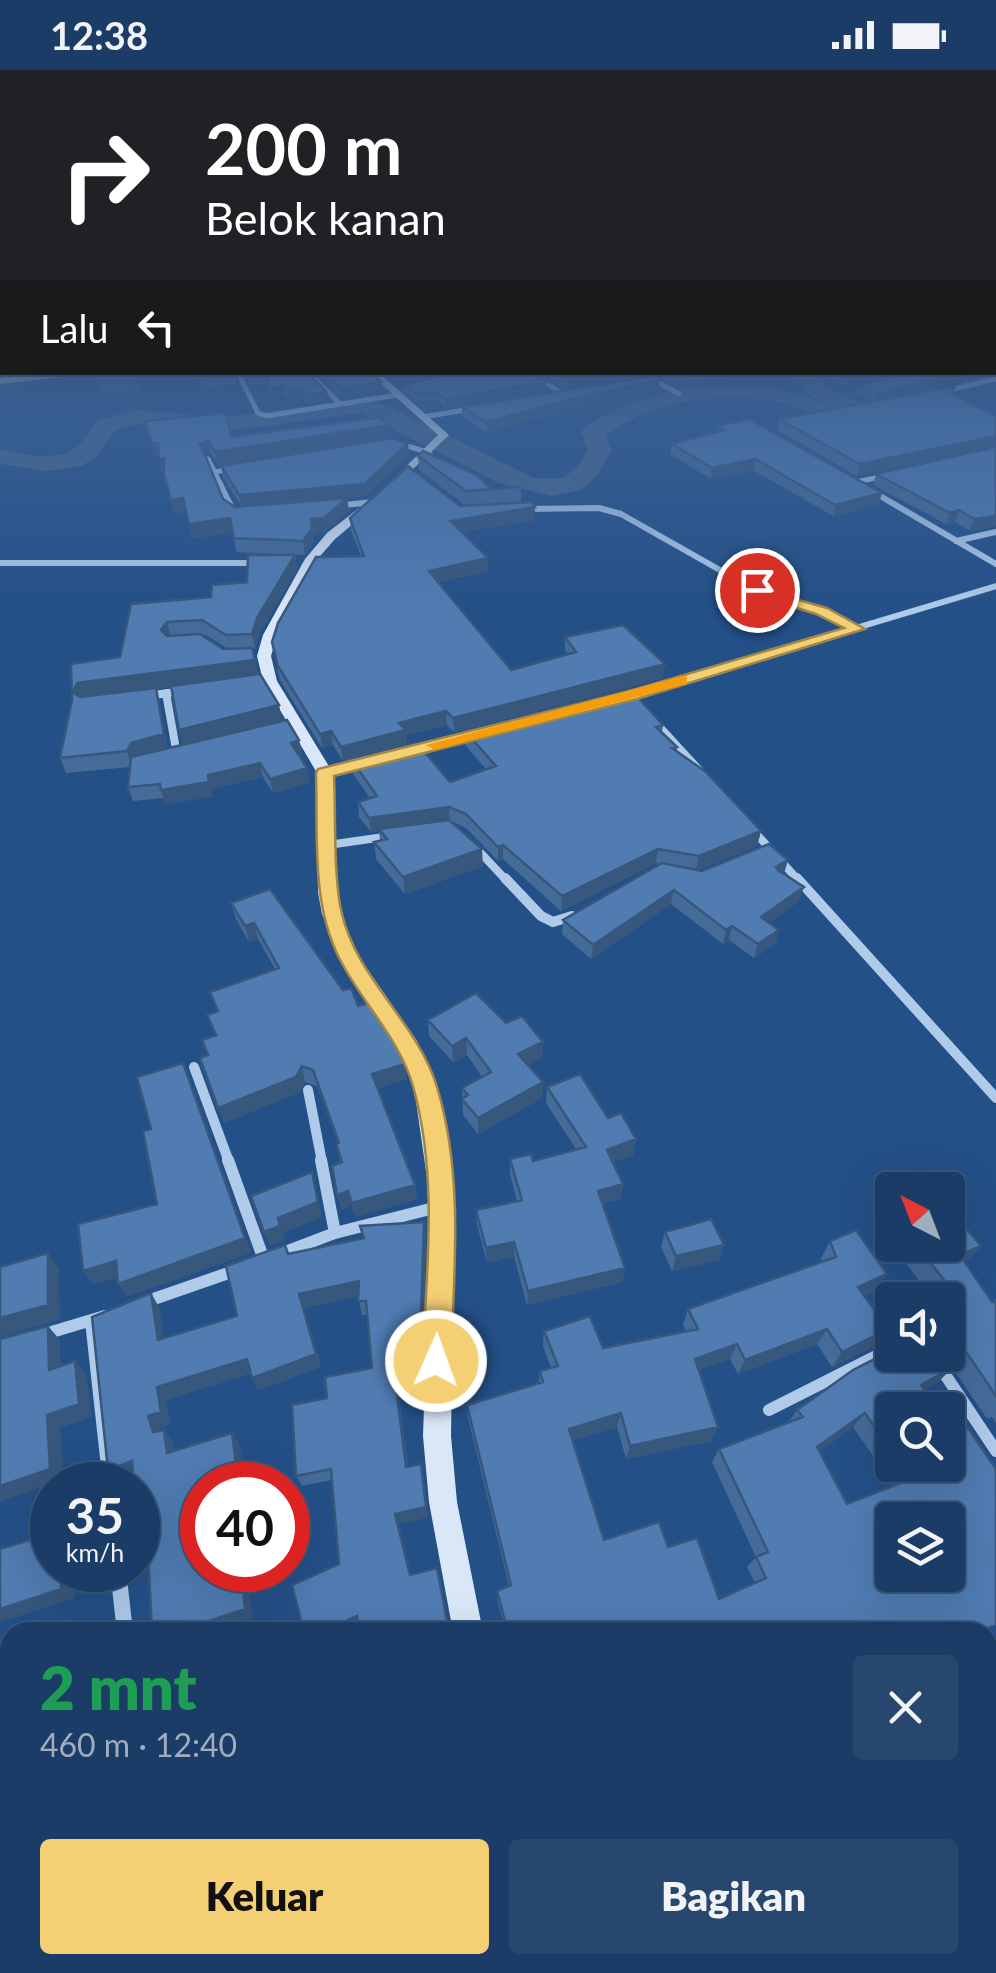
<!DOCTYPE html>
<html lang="id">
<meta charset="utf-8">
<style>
:root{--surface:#1b3c66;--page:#28476f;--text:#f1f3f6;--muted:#a0adbf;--line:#39567a;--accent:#f4cf73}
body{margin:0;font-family:Lato,sans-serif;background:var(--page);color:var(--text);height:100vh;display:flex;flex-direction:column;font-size:38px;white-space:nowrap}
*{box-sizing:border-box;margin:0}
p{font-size:32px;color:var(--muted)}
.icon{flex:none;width:55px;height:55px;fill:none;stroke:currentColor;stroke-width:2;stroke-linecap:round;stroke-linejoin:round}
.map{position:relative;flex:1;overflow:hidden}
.panel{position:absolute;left:0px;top:1552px;width:998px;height:352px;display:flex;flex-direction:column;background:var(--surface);border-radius:30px 30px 0 0;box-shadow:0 10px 40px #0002,0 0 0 2px var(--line)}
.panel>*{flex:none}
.guide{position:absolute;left:0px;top:0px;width:998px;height:305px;box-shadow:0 10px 40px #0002,0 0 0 2px var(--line);background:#202124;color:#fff;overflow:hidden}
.needle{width:65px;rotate:318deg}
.fabs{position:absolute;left:875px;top:1102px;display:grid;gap:20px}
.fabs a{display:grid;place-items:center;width:90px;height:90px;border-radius:10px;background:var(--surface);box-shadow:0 10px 40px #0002,0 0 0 2px var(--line);font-size:50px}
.speed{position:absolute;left:30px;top:1392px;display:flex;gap:20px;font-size:50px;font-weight:700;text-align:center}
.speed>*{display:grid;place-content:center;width:130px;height:130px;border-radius:50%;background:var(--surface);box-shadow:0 10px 40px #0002,0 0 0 2px var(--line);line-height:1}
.speed small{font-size:25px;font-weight:400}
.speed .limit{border:15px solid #d22;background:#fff;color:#111}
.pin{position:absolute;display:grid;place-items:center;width:85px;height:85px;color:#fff;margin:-42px;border:5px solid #fff;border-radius:50%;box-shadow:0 2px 10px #0007}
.me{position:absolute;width:110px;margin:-55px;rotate:2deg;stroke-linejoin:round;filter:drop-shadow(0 0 8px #0008)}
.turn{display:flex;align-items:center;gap:35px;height:210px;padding:0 40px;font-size:45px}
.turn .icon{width:130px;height:130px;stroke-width:2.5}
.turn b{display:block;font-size:70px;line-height:85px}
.then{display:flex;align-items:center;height:95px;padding:0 40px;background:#0003;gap:20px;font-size:38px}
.round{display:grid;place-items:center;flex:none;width:105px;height:105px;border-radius:10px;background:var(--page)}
.summary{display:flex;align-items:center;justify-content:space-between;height:170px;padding:0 40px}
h1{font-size:60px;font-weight:800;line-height:75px;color:#1e9e55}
.action{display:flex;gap:20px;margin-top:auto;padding:20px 40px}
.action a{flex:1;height:115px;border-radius:10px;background:var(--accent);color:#111;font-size:40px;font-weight:800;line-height:115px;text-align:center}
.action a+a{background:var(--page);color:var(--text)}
.status{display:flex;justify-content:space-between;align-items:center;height:70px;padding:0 50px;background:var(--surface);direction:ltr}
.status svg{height:28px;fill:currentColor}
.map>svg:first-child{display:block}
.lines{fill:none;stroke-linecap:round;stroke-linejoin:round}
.river{fill:#46668e;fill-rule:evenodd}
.street-far5{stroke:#b0caea;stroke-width:5}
.street-far4{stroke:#b0caea;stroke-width:6}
.street-far3{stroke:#b0caea;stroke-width:8}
.street-far2{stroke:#b0caea;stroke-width:10}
.street-far1{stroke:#b0caea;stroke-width:12}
.street{stroke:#b0caea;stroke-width:16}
.secondary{fill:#dae7f8;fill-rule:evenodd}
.wall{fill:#456b99;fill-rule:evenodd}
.shaded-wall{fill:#38577d}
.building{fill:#507cb2;stroke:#38577d;stroke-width:2.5;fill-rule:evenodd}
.route{fill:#f4cf73;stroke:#9f874b;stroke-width:2.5}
.slow{fill:#f59e0b}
</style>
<div class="status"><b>12:38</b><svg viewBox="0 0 49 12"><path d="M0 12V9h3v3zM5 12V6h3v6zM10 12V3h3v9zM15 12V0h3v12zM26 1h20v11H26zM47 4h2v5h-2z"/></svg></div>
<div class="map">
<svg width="996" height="1903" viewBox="0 0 996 1903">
<rect width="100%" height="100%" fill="#245088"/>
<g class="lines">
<path class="river" d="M788,302H810L832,320L892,349L886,357C850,366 823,347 791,336C733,316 655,331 606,364L612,380L596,407L580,420L551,426L499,413L361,343L226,361L136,354L115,360L97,386L82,396L46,401L0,394V379L36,386L65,385L79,375L98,350L135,340L226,347L361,329L385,335L534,408H563L577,397L588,380L581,362L585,357C647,317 730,305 802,325C814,328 825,336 837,341L807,323Z"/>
<path class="street-far5" d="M309,302L339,333
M528,302L560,322
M639,302L679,324
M241,309L258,343L266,346L397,325
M940,322L996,309
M423,347L471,339
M398,373L430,383
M208,389L221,415
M214,402L233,399
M856,412L885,406"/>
<path class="street-far4" d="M219,412L234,442
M870,420L996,494
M335,436L373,432
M523,439L599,438L621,444L757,521L804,534L858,559
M956,471L996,462
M0,493H258
M752,589L996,516"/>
<path class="street-far3" d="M166,623L177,685
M146,626L184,621
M622,628L761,587
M654,651L700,701
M408,682L474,665
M325,703L363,693
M751,758L799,811
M328,775L391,766
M476,778L507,811"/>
<path class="street-far2" d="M505,808L541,846L553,852L572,846
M797,808L996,1028
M194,997L229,1092
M308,1020L322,1092"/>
<path class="street-far1" d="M228,1090L264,1190
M321,1090L335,1163
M277,1185L335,1163L442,1136
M145,1232L237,1200
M91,1251L109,1415
M45,1264L105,1246
M932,1285L996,1381
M769,1340L892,1278"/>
<path class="street" d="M118,1500L125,1562
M988,1603L996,1600
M850,1895L853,1903
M113,1903L131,1895"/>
<path class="secondary" d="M67,302H108L0,314V308Z
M368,302H378L449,365L393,418L388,415L389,413L438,365Z
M367,432L377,434L335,469L314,493L277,565L271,586L277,611L333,703L336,822L340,844L361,890L417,971L436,1017L455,1136L451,1366L457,1432L483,1562H453L429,1432L423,1366L431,1136L414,1017L401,980L346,898L322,844L318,822L317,703L263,611L257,586L263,565L305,489L327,463Z
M523,1895H559L561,1903H525Z"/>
</g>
<path class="wall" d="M92,302H133L137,310L140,320L102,322Z
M189,302H308L326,322L327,330L306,333L302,326L288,329L283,324L269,327L267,314L251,315L242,303L236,306L237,315L204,317Z
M316,302H371L382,320L342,327Z
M384,302H447L394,311Z
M539,302H635L634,306L564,317Z
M651,302H806L669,312Z
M815,302H893L849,312L844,317Z
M917,302H963L958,311L905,325L857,406L777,360L779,349L873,331L856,323L858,315Z
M405,314L546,320L446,337L435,330L415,331L405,322Z
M658,320L567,340L486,362L462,347V337Z
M145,351L232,367H390L218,395L211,383L205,385L223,429L235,437L241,436L223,407L221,396L409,384L366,426L319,430L347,428L349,441L326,461L313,463L314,472L305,485H295L297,499L260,563L255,579H252L258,604L279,635L282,651L299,670L302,684L299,685L307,698L310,712L273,723L263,707L211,719L213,726L165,734L163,728L133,731L128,717L130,697L66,703L60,688L120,587L131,534L211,527L247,512L294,485L236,482L233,462L192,468L186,442L174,443L164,401L162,402L159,386H155ZM202,565H206L228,579H223ZM171,617L183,675L168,679L156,619Z
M717,356L879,434L833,446L753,400L711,409L670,384L672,374L716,362Z
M996,377V456L970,461L955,452L946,454L873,415L876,404Z
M418,386L491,419L521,417V432L468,436L535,450L462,462L488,488V501L438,512L511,600L568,585L565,580V567L663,608L454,662L447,655L406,665L407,674L343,691L333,675L322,678L280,610L272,572L361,486L351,461L350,448L466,436L419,400Z
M663,655L662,663L677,677V682L761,761L757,776L697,800L702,801L788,790L784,804L799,831L769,853L779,860L775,874L754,888L729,870L723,874L671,834L591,889L562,864L563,850L661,794L656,793L561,841L503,789L498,791L466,758L452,752L483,796L405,824L376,789L374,772L380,770L379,761L371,762L359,747L358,732L370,728L353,704L351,689L450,712L486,699L465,675V661Z
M231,833L343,920L358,936L407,1009L378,1018L415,1115L417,1129L356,1147L352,1135L341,1140L340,1092L336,1074L338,1073L317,1016L305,1012L300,1022L224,1053L208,985L202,970L215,965L207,945L217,942L210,922L275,899L258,869L249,872L236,849Z
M428,950L506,953L543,972L542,988L528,995L543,1012L542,1028L478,1064L463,1045L462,1018L482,1007L467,985L453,992L429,966Z
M547,1017L608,1048L636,1069L633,1085L613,1092L623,1114L620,1129L602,1134L625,1198L622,1212L527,1235L514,1186L487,1193L477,1154L476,1140L517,1131L510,1104V1089L533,1091L576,1079L546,1033Z
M424,1152L426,1167L422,1293L395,1298L408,1397L421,1394L428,1447L398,1454L359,1555L339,1494L332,1410L302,1416L296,1406L327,1328L372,1298L367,1245H362L358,1226L304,1238L321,1297L258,1320L251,1303L166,1330L170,1354L158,1358L159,1361L173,1372L174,1381L240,1375L202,1415L253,1547L206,1562H152L148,1473L138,1464V1415L133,1405L119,1411L108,1400L159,1237L164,1268L237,1246L289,1183L363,1168L360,1156Z
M665,1162L724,1175L719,1190L672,1201L661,1177Z
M830,1171L876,1220L864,1226L877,1275L832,1297L817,1274L738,1304L730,1289L699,1300L711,1371L626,1389L617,1357L573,1370L604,1470L668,1477L719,1529L755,1513L747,1497L756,1487L712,1392L719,1379L789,1352L797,1340L952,1298L938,1312L892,1340V1395H948L979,1562H506L497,1530V1521L509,1516L468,1348L467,1335L539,1313L540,1301L551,1298L543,1276L544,1261L603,1278L686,1262L683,1255L688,1239L822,1192L821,1188ZM853,1357L894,1416L847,1434L819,1381Z
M902,1175L981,1176L965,1193L992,1232L996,1230V1353L992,1347L987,1349L944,1285H948V1230H922L928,1222L897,1182Z
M996,1649V1715L988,1718V1653Z
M592,1895H685L687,1902L705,1895H853L851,1898L853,1903H588L593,1901Z
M862,1895H971L974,1903H864Z"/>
<path class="shaded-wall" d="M397,302H447L394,311L393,303Z
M606,302H635L634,306L564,317V309Z
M857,302H893L849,312L844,317L846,309L851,304Z
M963,302L958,311L876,333L878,324Z
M660,310L658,320L567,340L486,362V352L567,331Z
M381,312L382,320L342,327L341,319Z
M546,312V320L446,337V329Z
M282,316L283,324L269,327L268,319Z
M301,318L302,326L288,329L287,321Z
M326,322L327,330L306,333L304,325Z
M389,355L390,367L218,395L215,382Z
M996,366V376L857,406L860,394Z
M208,371L211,383L202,386L200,373Z
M158,373L161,386H155L152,374Z
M408,373L409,384L366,426L242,437L239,425Z
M164,388L167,401L162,402L159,389Z
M755,389L753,400L711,409L712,398Z
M882,423L879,434L833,446L835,435Z
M183,428L186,442L174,443L171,430Z
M347,428L349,441L326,461L313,463L311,449Z
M535,437V450L452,464L451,451Z
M959,440L955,452L946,454L950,443Z
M996,446V456L970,461L974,449Z
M230,448L233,462L192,468L189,454Z
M312,458L314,472L305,485L303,471Z
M295,485L297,499L260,563L255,579L252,564L257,548Z
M488,488V501L429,514V501Z
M167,552L171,567L161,560Z
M255,590L258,605L156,619L168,680L132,697L127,681L73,622L77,613Z
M665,594L663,608L454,662L453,648Z
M279,635L282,651L183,676L179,660Z
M446,641L447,655L406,665L407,674L343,691L341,677L399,653Z
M331,661L333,675L322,678L320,664Z
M299,670L302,684L294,687L291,673Z
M260,693L263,707L211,719L213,726L165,734L161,720L208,705Z
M307,698L310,712L273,723L270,709Z
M449,737L450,752L371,762L369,748Z
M761,761L757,776L696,800L699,786Z
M503,775V789L498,791V777Z
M482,779L483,796L405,824L403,807Z
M658,779L656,793L561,841L562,826Z
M788,790L783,805L776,797Z
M804,817L799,831L757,862L761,847Z
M674,820L671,834L591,889L593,875Z
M254,853L258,869L249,872L245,856Z
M732,856L729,870L723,874L726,860Z
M779,860L775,874L754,888L758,874Z
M466,968L467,985L453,992L452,976Z
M543,972L542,988L518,1000V984Z
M405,994L407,1009L374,1019L372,1004Z
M302,996L305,1012L300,1022L224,1053L218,1038Z
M189,1009L251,1183L127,1227L118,1214L245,1168Z
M543,1012L542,1028L478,1064V1048Z
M636,1069L633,1085L605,1095L607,1080Z
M312,1102L322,1147L283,1163L285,1170L270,1176L264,1162L278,1148Z
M623,1114L620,1129L596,1136L598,1121Z
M415,1115L417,1129L356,1147L352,1133Z
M348,1121L352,1135L341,1140L337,1125Z
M424,1152L426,1167L422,1293L420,1280Z
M514,1172V1186L487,1193L486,1178Z
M724,1175L719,1190L672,1201L676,1186Z
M981,1176L967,1192L947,1202L960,1185Z
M48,1183L59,1199L60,1249L0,1267V1248Z
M116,1191L125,1205L93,1215L83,1201Z
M625,1198L622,1212L527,1235L528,1221Z
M887,1204L876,1220L848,1233L858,1217Z
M359,1211L362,1225L304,1238L321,1297L258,1320L252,1308L299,1224Z
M151,1223L159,1237L167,1284L158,1270Z
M48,1256L60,1270L61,1314L49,1300Z
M827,1259L817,1274L738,1304L745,1290Z
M888,1259L877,1275L832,1297L842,1282Z
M737,1274L730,1289L689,1304L695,1289Z
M392,1285L395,1298L409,1408L406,1397Z
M247,1289L254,1302L166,1330L170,1354L158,1358L163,1374L153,1362L148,1346L157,1317Z
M75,1291L87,1305L91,1347L60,1358L64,1410L0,1432V1416L47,1345Z
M952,1298L938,1312L909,1329L921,1315Z
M621,1343L617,1357L567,1372L569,1359Z
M865,1343L853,1357L807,1390L817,1377Z
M718,1357L711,1371L626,1389L630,1376Z
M164,1360L173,1372L176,1395L167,1383Z
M232,1363L240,1375L245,1415H239Z
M132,1391L143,1402L119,1411L108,1400Z
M421,1394L428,1447L398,1454L395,1444Z
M147,1460V1473L138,1464Z
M61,1500H74L75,1528L0,1552V1539Z
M241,1500H247L253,1547L206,1562H176Z
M357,1546L361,1554L342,1562H322Z
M95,1895H102L85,1903H78Z
M178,1895H191L192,1903H179Z"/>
<path class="building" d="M93,302H133L137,310L99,311Z
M195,302H235L236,307L202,309Z
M246,302H308L326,322L304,325L301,318L287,321L282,316L268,319L267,306L250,307Z
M323,302H371L381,312L341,319Z
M464,302H531L546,312L446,329L434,322L415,323L405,314Z
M553,302H606L564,309Z
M833,302H857L851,304L846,309Z
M917,302H961L878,324L858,315Z
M652,306L660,310L567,331L486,352L462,337Z
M955,316L951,324L996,346V366L860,394L779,349Z
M225,343L232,367L379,347L389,355L215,382L208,371L200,373L223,429L235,437L347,428L324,448L311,449L312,458L303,471L234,468L230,448L189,454L183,428L171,430L164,404V388L159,389L158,373L152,374L145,351Z
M749,349L882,423L835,435L755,389L712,398L672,374L725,360L717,356Z
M392,368L408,373L365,414L239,425L221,396Z
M996,377V446L974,449L959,440L950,443L876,404Z
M423,381L477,405L491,419L521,417L466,421L418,386Z
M408,396L460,436L532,432L535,437L451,451L488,488L429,501L511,600L576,582L565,567L623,555L665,594L453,648L446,641L399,653L406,660L341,677L331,661L320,664L278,596L272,572L278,553L316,487L364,486L350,448Z
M248,485H295L257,548L252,564L226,565L202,550L167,552L161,560L167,566L200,564L223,579L252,578L255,590L77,613L73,622L80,627L156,618L164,664L131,673L127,681L60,688L72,630L71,594L120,587L131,534L211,527L212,515L247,512Z
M260,604L279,635L179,660L171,616Z
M630,619L663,655L656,657L677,677L672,678L706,702L761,761L699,786L658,779L562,826L503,775L498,777L466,744L449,737L369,748L358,732L377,726L351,689L417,673L450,712L496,696L465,661Z
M287,650L299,670L291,673L307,698L270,709L260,693L208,705L209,712L161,720L160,714L128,717L131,687Z
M449,750L482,779L403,807L374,772L387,769L379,759Z
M769,774L788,790L776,797L778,800L804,817L761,847L779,860L758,874L732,856L726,860L674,820L593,875L563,850L662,793L702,801Z
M270,819L343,920L351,918L358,936L372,932L396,966L405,994L372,1004L415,1115L352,1133L348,1121L337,1125L332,1096L342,1092L336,1074L339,1073L313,1000L302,996L296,1007L218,1038L200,988L208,985L202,970L216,965L207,945L218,941L210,922L279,898L254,853L245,856L231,833Z
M476,923L506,953L522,946L543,972L518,984L543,1012L478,1048L462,1029L468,1025L462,1018L491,1002L466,968L452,976L428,950Z
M183,993L245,1168L118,1214L116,1191L83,1201L78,1154L157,1134L143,1061L151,1059L137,1007Z
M580,1004L608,1048L621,1043L636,1069L607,1080L623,1114L598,1121L625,1198L528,1221L514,1172L486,1178L476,1140L522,1130L510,1089L531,1084L533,1091L586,1077L547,1017Z
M312,1102L318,1132L278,1148L280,1156L264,1162L251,1126Z
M955,1145L981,1176L960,1185L992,1232L996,1230V1326L954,1264L948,1261L960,1253L948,1234V1230H945L934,1214L944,1210L916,1175H948V1148Z
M711,1149L724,1175L676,1186L665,1162Z
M424,1152L420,1280L392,1285L406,1397L421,1394L426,1437L395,1444L410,1505L437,1498L448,1556L457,1559L458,1562H360L357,1546L322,1562H304L292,1515L339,1494L331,1399L296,1406L292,1335L327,1328L325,1307L372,1298L366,1231H358L359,1211L299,1224L316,1284L252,1308L247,1289L157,1317L161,1342L148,1346L153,1362L164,1360L167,1383L232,1363L239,1415H202V1500H241L245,1539L176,1562H152L147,1460L138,1463V1415H134L132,1391L108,1400L92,1247L151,1223L158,1270L237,1246L226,1196L285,1175L288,1184L364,1168L360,1156Z
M856,1160L887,1204L858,1217L888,1259L842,1282L827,1259L745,1290L737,1274L695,1289L718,1357L630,1376L621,1343L569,1359L604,1470L659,1452L668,1477L697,1468L719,1529L766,1508L756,1487L768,1482L719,1379L803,1347L797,1340L853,1300L892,1280V1285H943L952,1298L921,1315L940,1340H892V1383L865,1343L817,1377L847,1434L911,1409L901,1395H948V1349L958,1363L968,1358L996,1399V1555L978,1562H508L497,1521L511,1515L467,1335L543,1312L540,1301L558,1296L544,1261L590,1246L603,1278L698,1259L688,1239L836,1187L830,1171ZM892,1450H948V1505H892Z
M48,1183V1235L0,1248V1197Z
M48,1256L49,1300L75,1291L79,1334L47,1345L50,1399L0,1416V1269Z
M52,1463V1500H61V1519L0,1539V1479Z
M100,1558L105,1562H88Z
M10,1591V1895H95L78,1903H0V1728H1L2,1642L9,1639L8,1592Z
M996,1653V1715L992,1717L988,1710V1658Z
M164,1895H178L179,1903H148Z
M222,1895H531L532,1896L520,1901L521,1903H380L379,1896L366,1903H224Z
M594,1895H685L688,1903H596Z
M722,1895H853L851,1898L853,1903H703Z
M875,1895H971L974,1903H877Z"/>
<linearGradient id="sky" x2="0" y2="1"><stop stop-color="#142c4b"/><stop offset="0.51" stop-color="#3f6496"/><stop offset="1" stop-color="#3f6496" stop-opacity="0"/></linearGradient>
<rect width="996" height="542" fill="url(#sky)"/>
<path class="route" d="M752,517L827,538L865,559L637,629L334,706C336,744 333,809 342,844C357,909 418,953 437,1017C464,1106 454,1200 451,1291L447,1301L436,1305L426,1301L422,1291C427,1200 438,1105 413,1016C400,971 367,938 344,897C310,839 318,768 316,703L318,699L626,622L844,558L816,544L752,524Z"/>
<path class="slow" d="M682,606L687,607V614L435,680L426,675Z"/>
</svg>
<div class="fabs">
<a><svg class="needle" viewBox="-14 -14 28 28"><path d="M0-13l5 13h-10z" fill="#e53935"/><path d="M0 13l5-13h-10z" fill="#a0adbf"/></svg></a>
<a><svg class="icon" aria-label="sound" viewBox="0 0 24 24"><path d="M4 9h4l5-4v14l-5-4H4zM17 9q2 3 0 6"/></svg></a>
<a><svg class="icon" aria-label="search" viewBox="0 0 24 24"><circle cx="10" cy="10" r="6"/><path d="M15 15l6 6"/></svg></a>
<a><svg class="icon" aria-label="layers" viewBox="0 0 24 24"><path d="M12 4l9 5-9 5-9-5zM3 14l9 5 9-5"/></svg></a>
</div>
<div class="speed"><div>35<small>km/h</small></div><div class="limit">40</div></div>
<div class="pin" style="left:757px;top:520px;background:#d93025"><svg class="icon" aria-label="arrive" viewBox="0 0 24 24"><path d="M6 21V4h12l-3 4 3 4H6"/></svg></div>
<svg class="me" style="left:436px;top:1291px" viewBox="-20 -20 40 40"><circle r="17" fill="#f4cf73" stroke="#fff" stroke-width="3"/><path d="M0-11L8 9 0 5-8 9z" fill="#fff"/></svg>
<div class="guide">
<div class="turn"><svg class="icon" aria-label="right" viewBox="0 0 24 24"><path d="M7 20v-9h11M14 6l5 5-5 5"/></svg><div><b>200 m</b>Belok kanan</div></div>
<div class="then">Lalu<svg class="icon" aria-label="left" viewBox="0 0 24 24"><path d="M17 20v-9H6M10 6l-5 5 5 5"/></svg></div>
</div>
<section class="panel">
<div class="summary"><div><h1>2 mnt</h1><p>460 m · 12:40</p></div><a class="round"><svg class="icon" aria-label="close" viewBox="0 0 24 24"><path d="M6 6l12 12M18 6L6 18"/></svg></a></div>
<div class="action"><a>Keluar</a><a>Bagikan</a></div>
</section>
</div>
